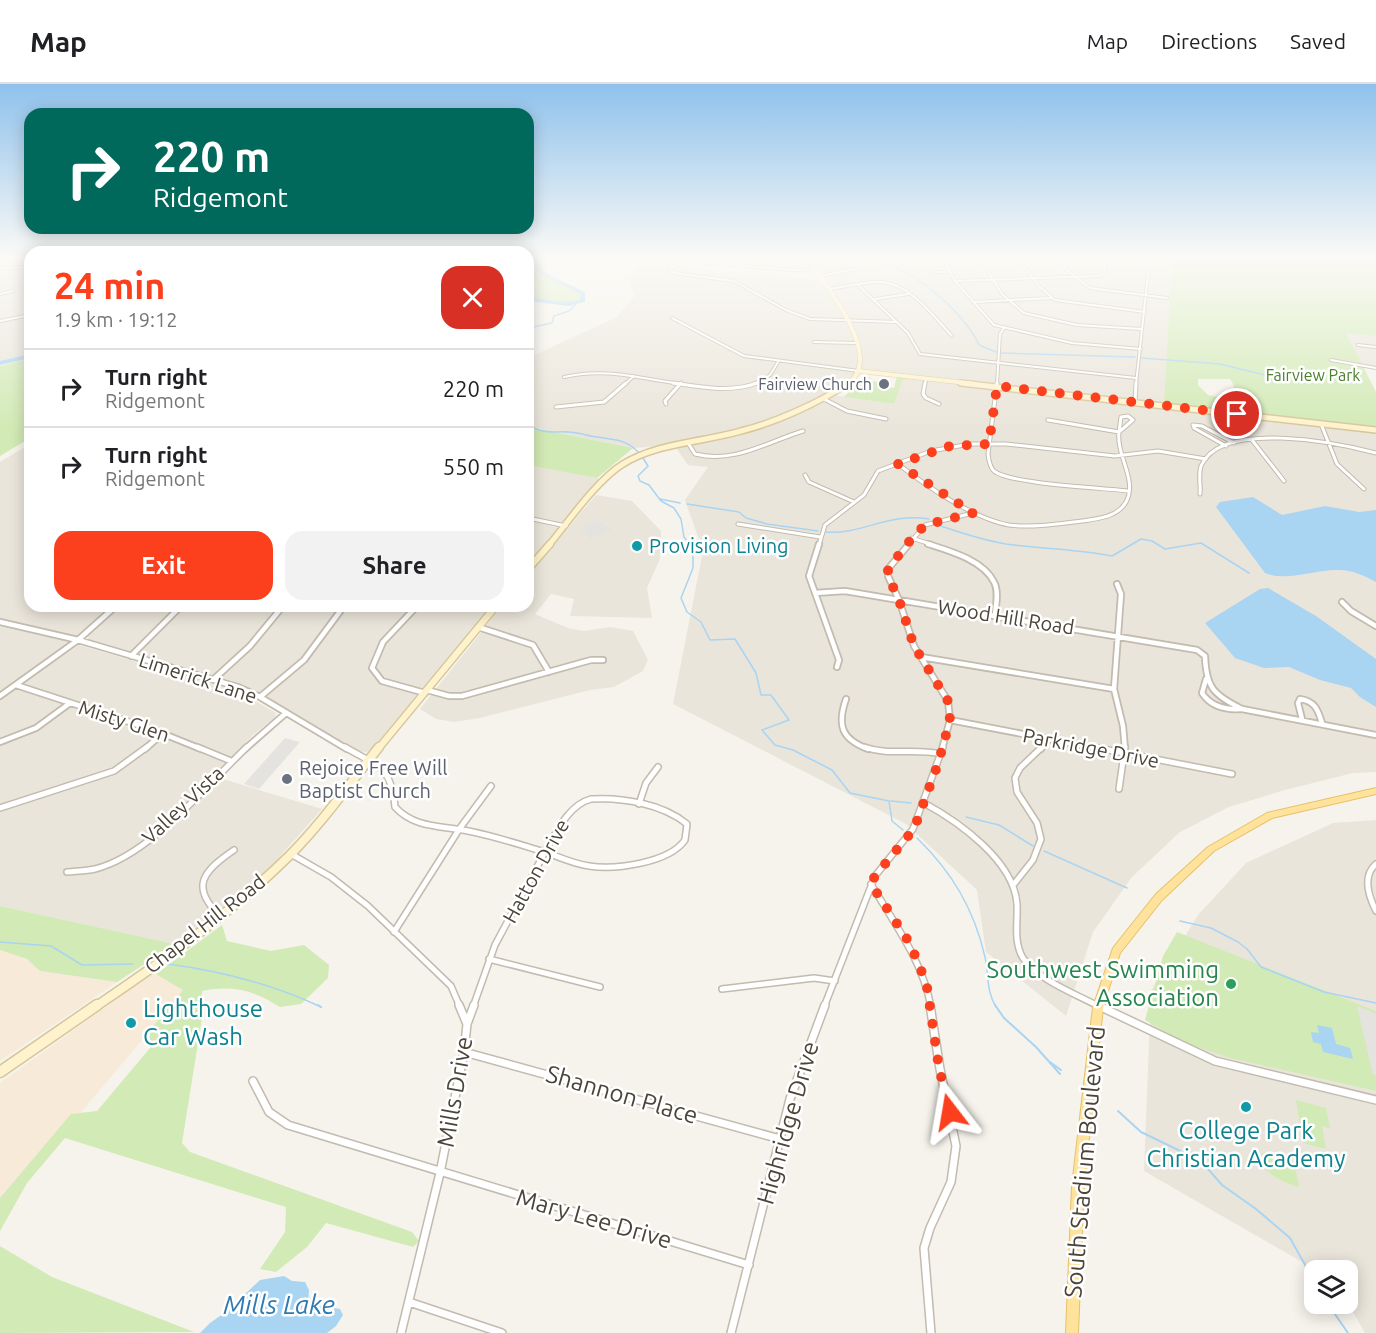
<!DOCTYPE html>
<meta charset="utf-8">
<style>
:root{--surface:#fff;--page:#f2f2f2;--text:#202124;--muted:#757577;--line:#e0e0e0;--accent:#fc3f1d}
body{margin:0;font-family:Ubuntu,sans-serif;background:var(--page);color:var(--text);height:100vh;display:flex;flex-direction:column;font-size:22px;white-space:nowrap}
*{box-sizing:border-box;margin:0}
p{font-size:20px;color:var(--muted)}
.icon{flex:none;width:33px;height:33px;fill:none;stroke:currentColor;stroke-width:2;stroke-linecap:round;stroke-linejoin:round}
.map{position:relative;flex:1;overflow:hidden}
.drawer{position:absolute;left:24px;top:162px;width:510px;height:366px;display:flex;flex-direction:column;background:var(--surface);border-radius:18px;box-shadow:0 3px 15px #0003}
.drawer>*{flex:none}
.guide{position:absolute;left:24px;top:24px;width:510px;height:126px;border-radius:18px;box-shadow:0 3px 15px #0003;background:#00695c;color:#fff;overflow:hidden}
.controls{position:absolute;left:1304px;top:1176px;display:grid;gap:12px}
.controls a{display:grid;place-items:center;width:54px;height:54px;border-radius:12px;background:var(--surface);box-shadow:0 3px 15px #0003;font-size:30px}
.pin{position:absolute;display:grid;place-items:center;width:51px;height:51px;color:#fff;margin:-26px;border:3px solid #fff;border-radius:50%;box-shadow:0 2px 6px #0007}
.me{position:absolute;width:66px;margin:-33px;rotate:346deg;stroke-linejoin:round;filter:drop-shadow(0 0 4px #0008)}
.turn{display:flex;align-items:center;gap:21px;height:126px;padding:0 30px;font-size:27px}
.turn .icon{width:78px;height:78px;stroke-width:2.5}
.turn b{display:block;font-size:42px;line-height:51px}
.round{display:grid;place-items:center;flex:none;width:63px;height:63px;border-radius:18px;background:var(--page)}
.headline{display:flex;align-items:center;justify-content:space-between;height:102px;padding:0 30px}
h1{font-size:36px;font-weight:700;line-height:45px;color:var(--accent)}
.action{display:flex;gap:12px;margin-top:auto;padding:12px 30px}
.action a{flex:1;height:69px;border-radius:18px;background:var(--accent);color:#fff;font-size:24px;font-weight:700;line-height:69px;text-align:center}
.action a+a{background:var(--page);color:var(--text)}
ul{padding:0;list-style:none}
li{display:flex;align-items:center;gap:18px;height:78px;padding:0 30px;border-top:2px solid var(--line)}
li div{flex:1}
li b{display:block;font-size:22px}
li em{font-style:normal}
header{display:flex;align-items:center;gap:36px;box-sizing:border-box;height:84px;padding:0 30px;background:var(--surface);border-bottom:2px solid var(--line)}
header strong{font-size:28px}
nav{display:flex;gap:33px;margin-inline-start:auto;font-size:21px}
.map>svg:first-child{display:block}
.residential{fill:#eae5da;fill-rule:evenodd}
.commercial{fill:#f7ead8}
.green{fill:#d2eab5}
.parking{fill:#e5e3e0}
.water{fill:#a9d4f2}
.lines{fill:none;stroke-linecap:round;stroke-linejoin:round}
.stream-far1{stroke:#a9d4f2;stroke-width:1.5}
.stream{stroke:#a9d4f2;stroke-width:2}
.river{fill:#a9d4f2;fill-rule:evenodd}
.street-far4-casing{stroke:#c2bbae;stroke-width:4}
.street-far3-casing{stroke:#c2bbae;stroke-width:5}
.street-far2-casing{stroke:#c2bbae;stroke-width:8}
.street-far1-casing{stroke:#c2bbae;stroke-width:8}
.street-casing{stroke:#c2bbae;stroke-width:10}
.secondary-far4-casing{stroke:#d6c79b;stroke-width:5}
.secondary-far3-casing{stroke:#d6c79b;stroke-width:8}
.secondary-far2-casing{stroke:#d6c79b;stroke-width:9}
.secondary-far1-casing{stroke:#d6c79b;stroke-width:11}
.secondary-casing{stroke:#d6c79b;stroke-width:13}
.primary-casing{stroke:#e6c16a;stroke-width:2}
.street-far4{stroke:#fff;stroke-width:2}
.street-far3{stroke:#fff;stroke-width:3}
.street-far2{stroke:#fff;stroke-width:4.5}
.street-far1{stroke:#fff;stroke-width:5}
.street{stroke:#fff;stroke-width:7}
.secondary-far4{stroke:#fff3cd;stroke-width:4}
.secondary-far3{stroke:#fff3cd;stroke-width:5}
.secondary-far2{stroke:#fff3cd;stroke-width:6}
.secondary-far1{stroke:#fff3cd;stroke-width:8}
.secondary{stroke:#fff3cd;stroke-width:10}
.primary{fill:#ffe39c;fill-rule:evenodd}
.route{stroke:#fc3f1d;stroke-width:10;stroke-dasharray:0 18}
.worship-dot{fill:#6b7280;stroke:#fff;stroke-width:2}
.culture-dot{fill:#0f9aa8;stroke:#fff;stroke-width:2}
.leisure-dot{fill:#2e9e5b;stroke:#fff;stroke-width:2}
.labels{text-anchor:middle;stroke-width:5;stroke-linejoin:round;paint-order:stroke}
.far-park-label{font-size:16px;fill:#4a7f2a;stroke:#fff}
.far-worship-label{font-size:16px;fill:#5b616d;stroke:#fff;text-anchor:end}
.culture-label{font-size:20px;fill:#0d838f;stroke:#fff;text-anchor:start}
.street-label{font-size:20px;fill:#4b4439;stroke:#fff}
.worship-label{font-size:20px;fill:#5b616d;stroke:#fff;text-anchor:start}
.near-leisure-label{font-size:24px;fill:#27864d;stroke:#fff;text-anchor:end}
.near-culture-label{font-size:24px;fill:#0d838f;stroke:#fff;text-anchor:start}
.near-street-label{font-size:24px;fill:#4b4439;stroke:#fff}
.near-water-label{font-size:26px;font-style:italic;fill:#2e7ab2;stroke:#fff}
</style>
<header>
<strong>Map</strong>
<nav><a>Map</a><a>Directions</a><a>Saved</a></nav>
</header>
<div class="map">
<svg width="1376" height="1249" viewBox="0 0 1376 1249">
<rect width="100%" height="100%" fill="#f6f3ec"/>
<path class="residential" d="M807,172H1172L1164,322L1376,347V688L1353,689L1285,706L1229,723L1180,748L1132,793L1093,848L1066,932L986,868L977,806L906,740L673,620L703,467L685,416L708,383L688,381L674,361L633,364L528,343V274L617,233L634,213L629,195L641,180L823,196ZM859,287L903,292L894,320L833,311Z
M0,181H30V270L0,277Z
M1346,249L1376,252V284L1363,283Z
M30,360V522H112L67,561L0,609V378Z
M528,381L553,385L601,395L565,437L558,439L528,432Z
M596,411L632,417L661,447L660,475L647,504L652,534L570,532L574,515L551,510L535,530L568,544L584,547L610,543L633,547L648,576L643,587L614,603L590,606L480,634L454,638L436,635L420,625L502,522H528V490Z
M528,436L559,444L528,481Z
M120,522H493L371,667L366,668L357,667L267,613L242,600L88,555L89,551Z
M79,561L239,608L276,629L274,634L253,651L213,692L322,725L259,796L223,826L175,860L0,822V615Z
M1376,736V1249H1365L1347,1218V1186H1316L1144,1087L1151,907L1198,831L1246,779L1333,739Z"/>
<path class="commercial" d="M0,866L27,875L40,887L117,898L0,977Z
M156,887L186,904L0,1124V999Z"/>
<path class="green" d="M528,172H542L539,186C553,199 566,199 583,209V217C565,226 547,214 528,215Z
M1172,172H1376V252L1346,249L1376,308V343L1236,328C1234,317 1237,303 1230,295H1198V301L1208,311L1229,315L1223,318L1225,326L1164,319Z
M30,274V354L0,372V282Z
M897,292H904L894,320L844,313L864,293L871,294L870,297L878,298V302L894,304Z
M528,343L633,364L597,394L528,381Z
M0,822L175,860L117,898L40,887L27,875L0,866Z
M222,841L227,857L271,867L304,861L329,881L328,894L301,920L280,923C253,906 233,901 202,907V934L182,1059L190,1068L412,1148L419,1157L413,1163L326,1139L307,1163L276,1188L260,1185L285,1148L286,1123L65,1054L27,1099L0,1147V1114L71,1030L97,1027L150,964V946L183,906L156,890Z
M1177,848L1376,927V1007L1230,974L1183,958L1145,936L1163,872Z
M1296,1016L1326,1024L1330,1044L1322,1042L1326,1065L1303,1059Z
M1265,1068C1292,1072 1295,1077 1299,1103C1280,1097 1268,1091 1256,1074Z
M0,1162L52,1193L194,1248L0,1249Z"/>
<path class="parking" d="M597,436L612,446L591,455L581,446L583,445L581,443Z
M285,654L300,658L259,705L244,700Z
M1357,922L1376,930V991H1373Z"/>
<path class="water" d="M1253,413L1282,431L1325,422L1359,428L1376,426V498C1364,491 1350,485 1336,486C1313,486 1287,498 1265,489L1216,423L1220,418Z
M1268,504L1316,532L1376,575V623L1360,613L1351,604L1320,596L1289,583L1264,584L1235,574L1205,539L1260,505Z
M1317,941L1332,944L1336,960L1350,964L1353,975L1323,968L1321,960L1313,958L1311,948L1319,949Z
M284,1192L292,1197L305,1198L309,1206L308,1219L340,1225L343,1231L336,1242L327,1249H200L210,1239L227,1227L260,1196Z"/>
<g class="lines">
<path class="stream-far1" d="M875,172C883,181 893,181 903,187C930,201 967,234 979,261L996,268
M0,173L4,172
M528,244L552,239L554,232L569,227L576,220
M1001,269L1135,273
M1142,274L1220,280L1273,293
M528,340C543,351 551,347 569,348C578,348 588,352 597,353C615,356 627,355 640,370
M643,374L648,382L638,392L640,397L649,401L661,417L674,424L681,435L684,453L693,465V484L681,514L687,528L701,538L710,556L735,555L756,589L761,611H771L789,636L762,646L775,661L793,666L832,686L850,709L889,717L892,737L903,746
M660,415L680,419
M687,420L739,428L746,434L767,440L818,447
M935,440C958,448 982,456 1006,460C1042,465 1077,465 1112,472L1141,455L1152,457L1165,465L1201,459L1249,489
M826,448C861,451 890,428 929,435
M891,717L911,719
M966,733L999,741L1033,762
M917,754C952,788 974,825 985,873C989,891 986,907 996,923
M1044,767L1127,804
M1180,837L1211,844L1238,858L1247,865L1261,883L1324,908L1376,919
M0,858L51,862L82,881L133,880
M168,880C221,887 272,900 321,923"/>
<path class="stream" d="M318,921L321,923
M995,921L1004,934L1036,963L1060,990
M1050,978L1061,986
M1118,1027L1141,1048L1201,1077L1222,1101L1256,1125L1290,1154L1314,1197
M1328,1220L1348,1249"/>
<path class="river" d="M539,172H545L541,186L551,192L585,208V218L569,222L528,217V213L563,218L580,216V210L547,194L536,187Z
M30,270V274L0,281V277Z"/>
<g class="street-far4-casing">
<path id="street-far4" d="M730,172L733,175L730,180
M930,172L941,173
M941,172L955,197L994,241L1072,259L1141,265
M983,172V180L1002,210L1024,229L1077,241L1142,245
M1024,172L1023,181L1039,202L1055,216L1145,228
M1066,172L1064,184L1090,204L1167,214
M1164,172L1180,174
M808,177L833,172
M0,180H30
M771,184L774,178L772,176
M814,185L793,186L687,177L670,185L674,189L734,197L786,226L810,235L897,238
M933,188H949
M821,192L859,184
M955,197L1098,192L1104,190L1107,172
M858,201L908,249L920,270L1136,294
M829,205C846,203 864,197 881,198C911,200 933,232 952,252
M0,210L13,207
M875,215L908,210
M973,218L1051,214
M672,234L744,272L859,287
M0,237L30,231
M814,258L856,259
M1358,261L1376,263
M1331,276L1376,284
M564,293C605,283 642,295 682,300
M625,300L634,292
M754,300L770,291L778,278
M925,300L926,295
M997,300L1000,250L1004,244
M1136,300L1150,172"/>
</g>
<g class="street-far3-casing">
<path id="street-far3" d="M673,299C700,303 731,309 757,299
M925,299L923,310L926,314L939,320
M997,299L988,370C989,376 989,382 994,387C1009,400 1105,404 1129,407
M824,315L847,327L886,335
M1135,318L1136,299
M666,320L665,317L681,299
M556,323L604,318L626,299
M1128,332L1133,336L1119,348L1121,333Z
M1048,336L1119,348
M1321,340L1337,380L1364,405
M1252,356L1284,397
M688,359L695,370C734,380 767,358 803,347
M1226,362L1194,344L1193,341L1202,342L1234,359
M898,380C926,402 974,435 1009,441C1033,444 1058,440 1082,437C1097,435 1118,433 1126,418C1138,396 1116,372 1119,348
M805,391L809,398L854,418
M1200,410C1201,401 1198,391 1201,382C1221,335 1338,359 1376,369
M528,434L566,442
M738,440L820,453
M912,454L933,461
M819,461L825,441L864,411L878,387L931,367L970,360H1006L1115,372L1158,367L1206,375
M908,461L925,441L973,429"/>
</g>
<g class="street-far2-casing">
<path id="street-far2" d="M819,460L809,492L839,576L837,583
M909,460L888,485V492L899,516L914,562L948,617L950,636L942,665
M928,460C950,467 983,476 994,498C999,507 996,521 995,531
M1117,500L1121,510L1114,605L1123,642L1125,665
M815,509L845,507L1197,566L1205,572C1206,604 1214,611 1242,625L1376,651
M1342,518L1351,527L1376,542
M417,522L383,558L372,584L382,597L425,609
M0,538L78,556L238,603L260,613L347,665
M478,543L533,561L549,588
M131,572L181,522
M921,573L1114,605
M214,595L250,562L283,522
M1206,595L1202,609C1211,623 1225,626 1241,625
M16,601L154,646L201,665
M427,606L449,612H462L591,576H603
M0,612L78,556L116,522
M260,613L304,576L344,522
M846,615C837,641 841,655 868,665
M1302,635L1298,619L1300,615C1315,617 1318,626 1322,639
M950,636L1101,665
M0,658L36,644L70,619
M145,665L163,649
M245,665L286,629
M1041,665L1047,656"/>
</g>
<g class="street-far1-casing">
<path id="street-far1" d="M197,663L231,677
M345,663C378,683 391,681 395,723C416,746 445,741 473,748C497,753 521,761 545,768
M864,663C889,672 915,664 941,670
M1093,663L1232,690
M1119,705L1125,663
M591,715C622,713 663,720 687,740L685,756C669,779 615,786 589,782C574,780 559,773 545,768C556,749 568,721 591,715Z
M924,719C959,738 1014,777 1017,820C1018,837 1013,858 1023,874C1036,895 1078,911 1100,923
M639,720L646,699L658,683
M0,724L114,687L147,663
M291,770L331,793L368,822L451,902L460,923
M1376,780C1362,792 1369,813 1376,827
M67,788C76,787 86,787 95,785C149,772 207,701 247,663
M871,800C895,841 922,875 931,923
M1014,800L1033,776L1041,755L1037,739L1017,708L1015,694L1020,684L1042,663
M221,833C189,803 203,787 234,766
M394,848L460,744L491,702
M489,875L600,903
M722,905L814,894L835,897
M473,923L495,861L545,768
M824,923L875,792L913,745L943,663"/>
</g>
<g class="street-casing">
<path id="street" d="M930,921L940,985L956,1062L951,1098L930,1144L924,1164L931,1249
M1097,921L1215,977L1376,1016
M467,940L474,921
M464,968L780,1055
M253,997L269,1028L288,1041L749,1181
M409,1218L502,1249
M401,1249L440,1089L464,968L467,940L459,921
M731,1249L790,1015L825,921"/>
</g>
<g class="secondary-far4-casing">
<path id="secondary-far4" d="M804,172C823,196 887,274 847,300
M859,287L975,300"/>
</g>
<g class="secondary-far3-casing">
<path id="secondary-far3" d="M961,299L1376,346
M549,461C568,438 597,396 623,380C657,359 703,358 741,347C777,338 818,319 849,299"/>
</g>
<g class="secondary-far2-casing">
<path id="secondary-far2" d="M528,485L550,460
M378,665L496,522"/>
</g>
<g class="secondary-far1-casing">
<path id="secondary-far1" d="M95,923C163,877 230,830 289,772C322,739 350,699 379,663"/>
</g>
<g class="secondary-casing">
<path id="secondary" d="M0,988L97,921"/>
</g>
<g class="primary-casing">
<path id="primary" d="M1376,704V710L1272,734L1214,767L1162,816L1120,869L1103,923L1084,1102L1078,1249H1066L1072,1102L1093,923L1113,864L1156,810L1208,763L1267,729Z"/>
</g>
<use href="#street-far4" class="street-far4"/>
<use href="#street-far3" class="street-far3"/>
<use href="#street-far2" class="street-far2"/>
<use href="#street-far1" class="street-far1"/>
<use href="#street" class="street"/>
<use href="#secondary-far4" class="secondary-far4"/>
<use href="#secondary-far3" class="secondary-far3"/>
<use href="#secondary-far2" class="secondary-far2"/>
<use href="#secondary-far1" class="secondary-far1"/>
<use href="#secondary" class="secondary"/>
<use href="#primary" class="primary"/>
</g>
<linearGradient id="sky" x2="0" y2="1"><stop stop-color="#8fc1ec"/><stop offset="0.5" stop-color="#fbfaf6"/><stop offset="1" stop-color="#fbfaf6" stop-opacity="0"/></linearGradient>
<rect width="1376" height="347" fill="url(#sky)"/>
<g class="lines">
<path class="route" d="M950,1028L939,984L927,903L920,883L909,858L871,800L875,792L914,745L938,680L950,636L948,617L914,562L899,516L888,492V485L912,454L925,441L973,429L898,380L950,362L989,360L997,302L1237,330"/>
</g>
<g class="worship-dot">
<circle cx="884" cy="300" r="6"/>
<circle cx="287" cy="695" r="6"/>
</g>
<g class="culture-dot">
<circle cx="637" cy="462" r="6"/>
<circle cx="131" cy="939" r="6"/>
<circle cx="1246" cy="1023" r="6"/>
</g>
<circle class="leisure-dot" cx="1231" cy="900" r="6"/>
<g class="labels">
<g class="far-park-label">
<text x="1313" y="297">Fairview Park</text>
</g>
<g class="far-worship-label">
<text x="872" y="306">Fairview Church</text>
</g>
<g class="culture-label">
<text x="649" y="469">Provision Living</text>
</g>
<g class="street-label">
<text transform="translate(1006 533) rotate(9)" y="7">Wood Hill Road</text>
<text transform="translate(198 594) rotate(18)" y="7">Limerick Lane</text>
<text transform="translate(124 637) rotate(18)" y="7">Misty Glen</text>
<text transform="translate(1091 664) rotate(11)" y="7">Parkridge Drive</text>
<text transform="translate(183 721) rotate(-43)" y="7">Valley Vista</text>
<text transform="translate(536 787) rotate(-61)" y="7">Hatton Drive</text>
<text transform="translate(205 840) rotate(-38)" y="7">Chapel Hill Road</text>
</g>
<g class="worship-label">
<text x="299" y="691">Rejoice Free Will<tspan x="299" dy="23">Baptist Church</tspan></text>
</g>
<g class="near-leisure-label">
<text x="1219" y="894">Southwest Swimming<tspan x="1219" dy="28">Association</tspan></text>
</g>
<g class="near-culture-label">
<text x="143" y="933">Lighthouse<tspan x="143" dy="28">Car Wash</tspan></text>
<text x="1246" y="1055" text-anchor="middle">College Park<tspan x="1246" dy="28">Christian Academy</tspan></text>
</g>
<g class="near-street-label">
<text transform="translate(455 1008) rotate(-80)" y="8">Mills Drive</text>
<text transform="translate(622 1011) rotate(16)" y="8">Shannon Place</text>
<text transform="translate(788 1039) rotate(-74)" y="8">Highridge Drive</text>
<text transform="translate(1085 1078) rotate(-85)" y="8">South Stadium Boulevard</text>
<text transform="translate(594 1135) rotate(16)" y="8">Mary Lee Drive</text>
</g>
<g class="near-water-label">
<text x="279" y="1230">Mills Lake</text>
</g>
</g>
</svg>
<div class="controls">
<a><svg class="icon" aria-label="layers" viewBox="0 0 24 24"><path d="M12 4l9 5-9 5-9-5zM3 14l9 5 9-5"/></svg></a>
</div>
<div class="pin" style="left:1237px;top:330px;background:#d93025"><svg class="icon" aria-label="arrive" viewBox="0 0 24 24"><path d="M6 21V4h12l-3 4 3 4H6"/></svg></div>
<svg class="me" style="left:950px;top:1028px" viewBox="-20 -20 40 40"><path d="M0-17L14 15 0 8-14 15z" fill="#fc3f1d" stroke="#fff" stroke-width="4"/></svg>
<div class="guide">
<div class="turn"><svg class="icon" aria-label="right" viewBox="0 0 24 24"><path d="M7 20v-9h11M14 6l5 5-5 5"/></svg><div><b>220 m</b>Ridgemont</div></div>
</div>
<section class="drawer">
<div class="headline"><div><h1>24 min</h1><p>1.9 km · 19:12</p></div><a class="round" style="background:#d93025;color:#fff"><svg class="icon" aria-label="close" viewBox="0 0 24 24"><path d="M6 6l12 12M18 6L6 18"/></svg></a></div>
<ul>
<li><svg class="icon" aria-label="right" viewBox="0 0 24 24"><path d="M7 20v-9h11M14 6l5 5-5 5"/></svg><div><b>Turn right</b><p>Ridgemont</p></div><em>220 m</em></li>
<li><svg class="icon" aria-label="right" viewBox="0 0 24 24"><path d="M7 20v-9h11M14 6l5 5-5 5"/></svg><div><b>Turn right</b><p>Ridgemont</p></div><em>550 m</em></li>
</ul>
<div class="action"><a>Exit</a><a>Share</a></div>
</section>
</div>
